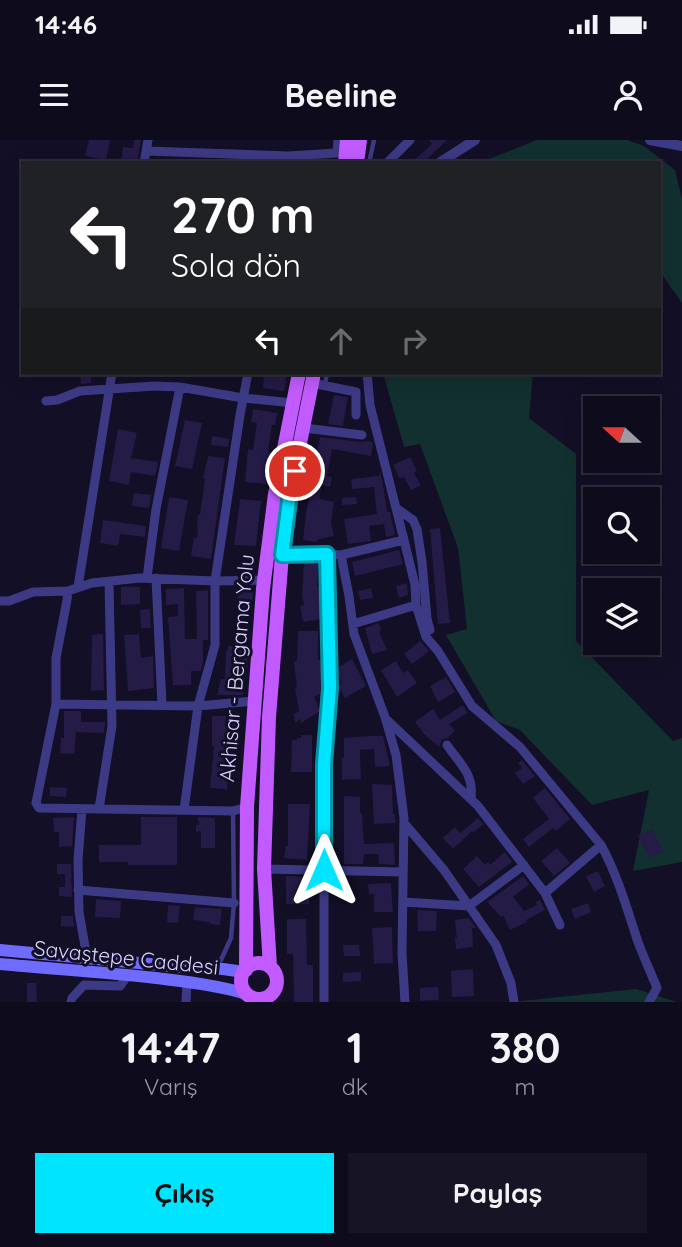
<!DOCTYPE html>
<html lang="tr">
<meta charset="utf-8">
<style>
:root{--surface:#0e0b1c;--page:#171425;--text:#f1f3f6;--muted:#9b9ba3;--line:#2e2b3b;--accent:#00e5ff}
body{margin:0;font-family:Quicksand,sans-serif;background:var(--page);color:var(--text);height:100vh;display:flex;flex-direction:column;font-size:26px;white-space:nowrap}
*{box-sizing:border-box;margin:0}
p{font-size:23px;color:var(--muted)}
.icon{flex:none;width:38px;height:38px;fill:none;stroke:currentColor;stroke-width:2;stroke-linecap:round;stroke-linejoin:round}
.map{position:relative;height:862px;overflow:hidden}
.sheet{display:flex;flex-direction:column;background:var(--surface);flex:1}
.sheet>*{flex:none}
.top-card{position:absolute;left:21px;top:21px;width:640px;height:214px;border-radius:0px;box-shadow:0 4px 18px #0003,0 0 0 2px var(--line);background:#202124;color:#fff;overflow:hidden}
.needle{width:46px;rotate:291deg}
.buttons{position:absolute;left:583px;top:256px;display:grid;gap:14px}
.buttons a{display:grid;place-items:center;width:77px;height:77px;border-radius:0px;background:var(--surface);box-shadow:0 4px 18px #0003,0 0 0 2px var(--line);font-size:35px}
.pin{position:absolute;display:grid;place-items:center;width:60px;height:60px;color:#fff;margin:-30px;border:4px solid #fff;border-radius:50%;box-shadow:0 2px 7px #0007}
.me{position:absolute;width:77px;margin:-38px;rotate:0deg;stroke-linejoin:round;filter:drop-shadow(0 0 5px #0008)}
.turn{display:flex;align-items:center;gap:24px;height:147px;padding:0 35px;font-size:32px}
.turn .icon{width:91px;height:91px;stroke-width:2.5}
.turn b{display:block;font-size:49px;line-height:60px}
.lanes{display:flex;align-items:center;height:66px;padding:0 35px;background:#0003;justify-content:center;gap:35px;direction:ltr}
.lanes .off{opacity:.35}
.eta{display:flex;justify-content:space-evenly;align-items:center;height:119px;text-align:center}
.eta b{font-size:42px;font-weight:700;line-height:49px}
.action{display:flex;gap:14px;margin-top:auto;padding:14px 35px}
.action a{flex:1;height:80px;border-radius:0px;background:var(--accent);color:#111;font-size:28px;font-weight:700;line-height:80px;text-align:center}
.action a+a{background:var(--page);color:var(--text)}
.status{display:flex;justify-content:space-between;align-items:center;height:49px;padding:0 35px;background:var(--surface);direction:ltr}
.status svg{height:19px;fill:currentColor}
header{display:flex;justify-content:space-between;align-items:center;height:91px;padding:0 35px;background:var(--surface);font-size:32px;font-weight:700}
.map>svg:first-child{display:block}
.green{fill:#12302f}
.building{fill:#241b47}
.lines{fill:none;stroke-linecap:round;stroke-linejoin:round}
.service{stroke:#3d3a85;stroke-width:4.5}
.minor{stroke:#3d3a85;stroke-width:9}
.tertiary{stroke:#3d3a85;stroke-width:10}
.secondary{stroke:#6f6bff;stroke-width:12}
.primary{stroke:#c25bff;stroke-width:14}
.route-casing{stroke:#0095a6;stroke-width:18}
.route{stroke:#00e5ff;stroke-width:12}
.labels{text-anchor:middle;stroke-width:6;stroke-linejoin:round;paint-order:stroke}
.street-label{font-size:21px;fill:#d9d4ff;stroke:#130f26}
</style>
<div class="status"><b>14:46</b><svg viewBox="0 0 49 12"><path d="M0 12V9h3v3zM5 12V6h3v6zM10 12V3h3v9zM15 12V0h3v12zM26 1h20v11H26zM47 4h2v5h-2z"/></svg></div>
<header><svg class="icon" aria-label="menu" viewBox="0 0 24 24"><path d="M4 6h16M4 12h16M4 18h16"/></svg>Beeline<svg class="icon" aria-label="person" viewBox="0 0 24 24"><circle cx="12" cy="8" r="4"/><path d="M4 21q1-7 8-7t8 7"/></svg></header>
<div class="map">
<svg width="682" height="862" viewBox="0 0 682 862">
<rect width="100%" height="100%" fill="#130f26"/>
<path class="green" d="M537,0H627L644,6L675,30L682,59V163L660,132V23H479Z
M383,233H533L529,278L576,314V501L673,601L682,598V722L633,731L649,650L592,665L520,590L496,581L446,495L467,489L458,408L420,304L404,307Z
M636,849L677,862H512Z"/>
<path class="building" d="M89,0H110L106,20L85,16Z
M134,0H141L137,23H121L123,7L133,8Z
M429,0H447L423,23H411L432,4Z
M175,19L236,21V23H175Z
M80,233H91V243L81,244Z
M264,233H287L284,251L263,248Z
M334,255L348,257L343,286L328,284Z
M253,269L277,273L275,285H272L268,311L270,312L266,344L245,342L248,309L253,310L257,283L251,282Z
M185,280L202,283L192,329L175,326Z
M118,289L137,293L131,318L158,322L155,336L131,332L129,345L109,341Z
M212,296L229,299L228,307L211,305Z
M320,297L361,302L366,301L372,302L373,306L371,316L332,309L327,336L332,337L330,347L322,345L319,359L334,362L331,383L334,396L317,400V402L303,400L306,374Z
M208,316L225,318L211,419L191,416L194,398H197L198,386H197L198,375H200L205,339H203Z
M410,317L417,331L414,333L421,345L411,350L404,337L400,339L393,325Z
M380,331L384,351L387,372H390L395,395L386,397L384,384L369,386L371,401L348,404L344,379L377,374L374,347L352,349L351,339L379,336Z
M134,353L151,355L149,368L132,366Z
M169,357L188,360L179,411L161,408Z
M356,357L357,364L342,365V358Z
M240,359L261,361L256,406L234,405Z
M103,380L146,386L145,397L120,394L118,406L100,403Z
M440,388L450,483L438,484L430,389Z
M399,410L403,424L355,436L352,422Z
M320,421V430H318L317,447H320L321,456L319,457L321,479L303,482L300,466L304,465L302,455L304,422Z
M407,443L408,455L399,458L396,446Z
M121,447H140V464L121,465Z
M184,448L185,499H197L196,451L208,450V500H203V521L201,531H191V545H173L168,477L178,476V464L166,465V449Z
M371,448L373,458L360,460L358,451Z
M238,449L253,450L252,468L237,467Z
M150,469L151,488H141L140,470Z
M379,483L381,490L379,492L387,510L372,514L365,488Z
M298,491H318V520L322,519L320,554L314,557L320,571L301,583V579L295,583L294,574L299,571L295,548L297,547L294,522L297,521Z
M103,494L104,550L91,551L92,495Z
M139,494L141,518L153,516L154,548L128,551L124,495Z
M420,501L429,511L412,524L404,514Z
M228,506H248L247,531H244L243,555H217L221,539H225L226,511H228Z
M352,519L366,546L345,558L338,546L342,544L337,528Z
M396,521L403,533L408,530L417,543L397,557L381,530Z
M446,537L455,552L438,562L430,546Z
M463,565L467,573L449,584L455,590L448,598L442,600L439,607L424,594L415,582L433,569L440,580Z
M64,571H81V582H105L104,593L76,592L74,614L60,613L61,598H64Z
M212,576H238L237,606H230L227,649L210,648L214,606H212Z
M301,595H312V632H291L292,600H297V598H301Z
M369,596H383L390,626L375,627L374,609L360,610L361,639L342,640V618H344V598Z
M522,620L535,636L523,644L515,633L522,628L518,623Z
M372,644L392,645L393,674H395V683L374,684Z
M50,647L67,648L66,657L50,656Z
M545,648L570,679L556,691L553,688L529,707L523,699L549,679L533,658Z
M344,656L360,657V673H362L364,704L394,703L395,725L379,724L378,714H364L363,724H344Z
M288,664H310L307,720L284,718L286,706H288Z
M74,677L72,706L59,707V692H54L53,678Z
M141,677H177V725H128V722H99V705H141Z
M198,677L215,678V708H201V691L196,692V685H199Z
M478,678L483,684L473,693L472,691L453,709L443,698L455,687L460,693Z
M652,689L663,711L649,718L638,696Z
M557,708L570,723L554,736L541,721Z
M505,712L512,722L479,747L463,729L477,716L485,725L488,722L490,725Z
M57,724H71L72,757L59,756V747H65V734H57Z
M598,731L605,746L594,752L586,736Z
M286,736L309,737V764H286Z
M523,736L529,744L513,757L524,771L537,765L535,762L540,760L545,770L526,780L527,782L510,790L503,775L501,777L487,762Z
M391,743L393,772H374V754H369L368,744Z
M96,759L121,761L120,778L95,777Z
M588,763L591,772L575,779L571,769Z
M168,765L180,766L178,783L167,782Z
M195,767L222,769L220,785L209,784L210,782L193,780Z
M417,770L437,771L436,791H418Z
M61,776H73L74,787L61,786Z
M469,778L476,788H472L473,807L456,809L455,798H457L455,780Z
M287,779H306L307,825H313V862H294L293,814H287Z
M392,787L393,823L374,824L372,788Z
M343,805H359L360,816H344Z
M473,829L474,856L452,857L451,831Z
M361,832V841L343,842V833Z
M27,843H36L37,862H27Z
M438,847L439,860L420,861V848Z"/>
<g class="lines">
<path class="service" d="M369,23L374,0
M325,245L327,233
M214,826L221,820L231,798L234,763L233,672"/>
<path class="minor" d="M146,11L288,16L337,13L338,0
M144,23L148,0
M387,23L410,0
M367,233L370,265L404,400
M312,243L356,252V275
M46,261L57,260L80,251L154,246L180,247L243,258L293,263
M304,288L362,295
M396,368L413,380L417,389L422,422L427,479L430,490
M282,415L327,414L341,415L404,400L415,445L416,465L426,497L438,511L472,566L520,607L601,705C618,736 627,769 638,802C644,818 651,833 657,848L649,862
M341,415L349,456L354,494L385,577L396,615L404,678L402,813L405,862
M147,438L156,369L180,247
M156,438L162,565
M78,447L112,233
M68,451L67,460L56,518V564L36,663L39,668L233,671L247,667
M0,461H9L33,452L68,451L92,443L140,438L215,441L264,440
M353,484L416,465
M56,564L198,566L254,561
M386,579L478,666L545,753L560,785
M447,605C460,624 474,634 471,658
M82,669L78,720L79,772L87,818
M99,669L112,586L109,442
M184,670L198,566L215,505V441L240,275L248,233
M404,683L444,730L496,805L511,843L514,862
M264,729L403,732
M78,750L234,763
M545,753L601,705
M403,762L469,766L524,725
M71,862L72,858L84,845L120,846L128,835
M186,862L187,842
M324,862V624L330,548L327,414"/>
<path class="tertiary" d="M650,0L682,6
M439,23L475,0"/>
<path class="secondary" d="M0,810L171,826L223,829L244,832
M0,824C52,829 104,832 156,838C187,842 217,845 247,854"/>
<path class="primary" d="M345,23L347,0
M357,23L360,0
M241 841a18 18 0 1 1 36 0a18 18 0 1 1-36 0Z
M270,827L264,729L269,577L282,415L290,353L314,233
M246,830L247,667L263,449L275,354L299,233"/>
</g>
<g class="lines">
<g class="route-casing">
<path id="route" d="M295,331L290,353L282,415L327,414L330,548L324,624V730"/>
</g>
<use href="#route" class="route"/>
</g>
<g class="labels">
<g class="street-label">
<text transform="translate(237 528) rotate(-85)" y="7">Akhisar - Bergama Yolu</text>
<text transform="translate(126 818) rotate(6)" y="7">Savaştepe Caddesi</text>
</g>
</g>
</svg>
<div class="buttons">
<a><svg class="needle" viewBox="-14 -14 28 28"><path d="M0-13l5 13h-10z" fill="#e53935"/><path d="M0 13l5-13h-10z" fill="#9b9ba3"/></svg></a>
<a><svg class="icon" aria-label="search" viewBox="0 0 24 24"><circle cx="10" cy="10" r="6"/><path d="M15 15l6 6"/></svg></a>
<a><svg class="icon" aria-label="layers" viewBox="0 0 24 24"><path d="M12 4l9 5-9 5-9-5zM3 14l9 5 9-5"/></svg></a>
</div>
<div class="pin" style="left:295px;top:331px;background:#d93025"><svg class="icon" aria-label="arrive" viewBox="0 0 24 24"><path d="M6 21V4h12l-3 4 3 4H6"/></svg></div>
<svg class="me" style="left:324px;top:730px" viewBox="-20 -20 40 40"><path d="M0-17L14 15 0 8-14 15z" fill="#00e5ff" stroke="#fff" stroke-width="4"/></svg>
<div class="top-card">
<div class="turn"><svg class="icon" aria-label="left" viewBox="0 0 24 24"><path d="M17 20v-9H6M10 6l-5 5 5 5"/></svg><div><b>270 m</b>Sola dön</div></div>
<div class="lanes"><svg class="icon" aria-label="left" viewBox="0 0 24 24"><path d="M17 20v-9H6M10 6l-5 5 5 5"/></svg><svg class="icon off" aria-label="ahead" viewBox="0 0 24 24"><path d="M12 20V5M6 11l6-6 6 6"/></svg><svg class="icon off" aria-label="right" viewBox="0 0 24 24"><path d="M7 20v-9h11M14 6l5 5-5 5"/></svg></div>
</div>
</div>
<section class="sheet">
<div class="eta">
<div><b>14:47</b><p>Varış</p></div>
<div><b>1</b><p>dk</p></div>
<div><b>380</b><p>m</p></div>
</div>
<div class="action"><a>Çıkış</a><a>Paylaş</a></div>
</section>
